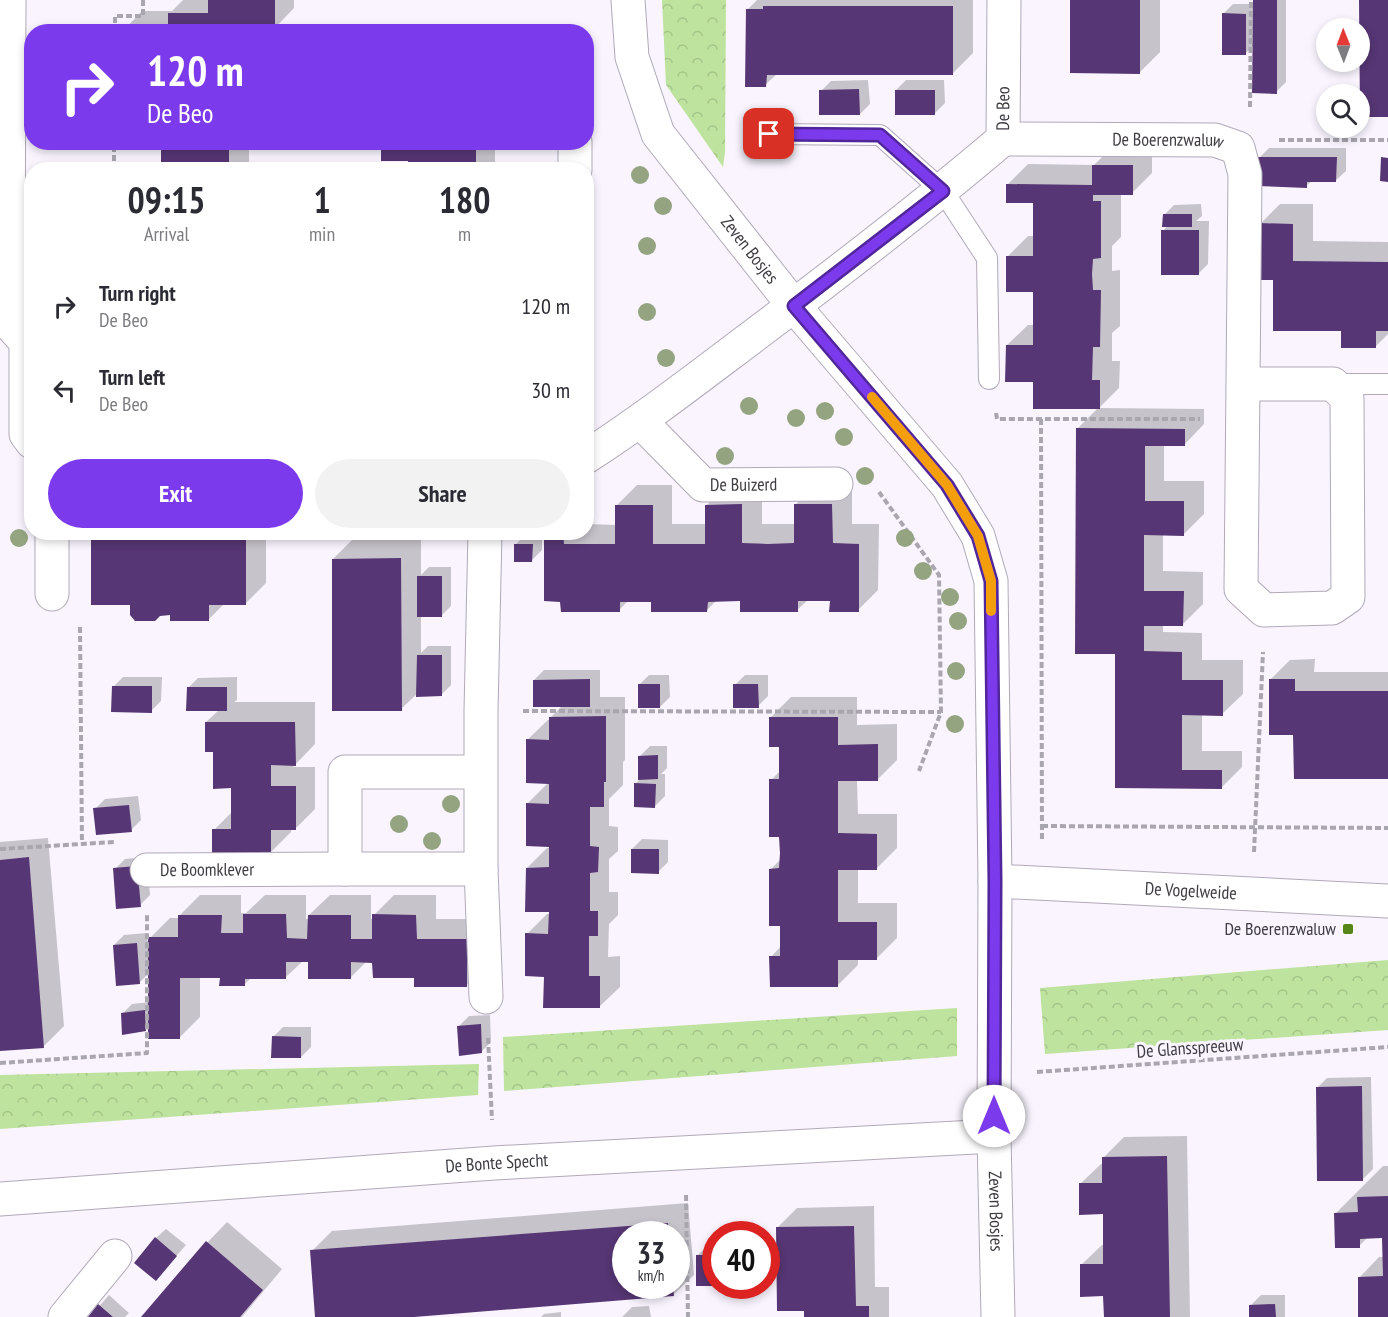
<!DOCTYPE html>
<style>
:root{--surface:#fff;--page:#f2f2f3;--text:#2b2b33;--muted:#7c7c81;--accent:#7c3aed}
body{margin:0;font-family:"PT Sans Narrow",sans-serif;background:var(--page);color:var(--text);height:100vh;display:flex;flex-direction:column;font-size:22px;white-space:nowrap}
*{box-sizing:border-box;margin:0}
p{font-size:20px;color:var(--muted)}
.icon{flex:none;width:33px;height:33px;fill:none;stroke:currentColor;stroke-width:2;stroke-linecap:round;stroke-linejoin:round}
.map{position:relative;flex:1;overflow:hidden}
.drawer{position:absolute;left:24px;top:162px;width:570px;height:378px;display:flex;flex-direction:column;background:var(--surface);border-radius:24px;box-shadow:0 3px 9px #0003}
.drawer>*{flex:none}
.hud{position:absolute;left:24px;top:24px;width:570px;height:126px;border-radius:24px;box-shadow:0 3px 9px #0003;background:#7c3aed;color:#fff;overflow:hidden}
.needle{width:39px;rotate:359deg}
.tools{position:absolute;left:1316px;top:18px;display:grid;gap:12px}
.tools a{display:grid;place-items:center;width:54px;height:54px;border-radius:50%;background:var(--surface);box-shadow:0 3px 9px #0003;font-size:30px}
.speed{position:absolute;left:612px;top:1221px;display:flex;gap:12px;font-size:30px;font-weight:700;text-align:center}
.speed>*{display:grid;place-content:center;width:78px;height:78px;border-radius:50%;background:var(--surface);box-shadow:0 3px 9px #0003;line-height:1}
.speed small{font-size:15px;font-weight:400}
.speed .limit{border:9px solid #d22;background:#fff;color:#111}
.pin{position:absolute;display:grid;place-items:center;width:51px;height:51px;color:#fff;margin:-26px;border-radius:12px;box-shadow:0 3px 9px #0006}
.me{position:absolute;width:66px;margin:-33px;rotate:0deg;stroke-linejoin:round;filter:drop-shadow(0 0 4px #0008)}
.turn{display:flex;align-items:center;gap:21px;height:126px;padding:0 24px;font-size:27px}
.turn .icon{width:78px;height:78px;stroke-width:2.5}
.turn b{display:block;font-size:42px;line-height:51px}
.eta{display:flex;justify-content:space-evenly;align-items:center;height:102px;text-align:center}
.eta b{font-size:36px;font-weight:700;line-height:42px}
.primary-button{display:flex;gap:12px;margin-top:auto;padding:12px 24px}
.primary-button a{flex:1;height:69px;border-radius:36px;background:var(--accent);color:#fff;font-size:24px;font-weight:700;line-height:69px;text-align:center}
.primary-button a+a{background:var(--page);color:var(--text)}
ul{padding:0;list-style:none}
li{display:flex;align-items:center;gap:18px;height:84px;padding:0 24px}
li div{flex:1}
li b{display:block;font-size:22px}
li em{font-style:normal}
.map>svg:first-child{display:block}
.forest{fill:url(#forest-crowns)}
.shadow{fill:#0003;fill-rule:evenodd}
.building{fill:#563674}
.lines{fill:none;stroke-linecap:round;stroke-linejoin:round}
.service-casing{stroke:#b1a9b9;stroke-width:22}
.minor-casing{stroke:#b1a9b9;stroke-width:35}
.tertiary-casing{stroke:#b1a9b9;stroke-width:35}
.path{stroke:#aaa6af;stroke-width:4;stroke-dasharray:6 3;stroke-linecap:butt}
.service{stroke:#fff;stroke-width:20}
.minor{stroke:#fff;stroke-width:33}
.tertiary{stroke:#fff;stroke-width:33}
.tree{fill:#94a480}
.route-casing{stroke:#51269a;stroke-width:15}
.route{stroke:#7c3aed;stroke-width:10}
.slow{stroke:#f59e0b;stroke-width:10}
.poi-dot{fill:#568618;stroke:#f9f4fe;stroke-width:2}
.labels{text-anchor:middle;stroke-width:6;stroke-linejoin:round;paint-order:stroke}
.street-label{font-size:18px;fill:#3e3b42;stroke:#f9f4fe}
.poi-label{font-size:18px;fill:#3e3b42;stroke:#f9f4fe;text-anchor:end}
</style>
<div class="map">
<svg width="1388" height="1317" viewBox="0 0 1388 1317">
<defs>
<pattern id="forest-crowns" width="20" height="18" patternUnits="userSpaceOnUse" patternTransform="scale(1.5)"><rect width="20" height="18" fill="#bee39e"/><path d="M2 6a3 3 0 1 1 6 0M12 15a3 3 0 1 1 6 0" fill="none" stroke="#a4c489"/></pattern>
</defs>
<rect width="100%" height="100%" fill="#f9f4fe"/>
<path class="forest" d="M662,0H726L725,152L723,167L666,85Z
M1388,960V1030L1045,1054L1040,988Z
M957,1008V1056L504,1091L503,1037Z
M479,1064L478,1095L0,1129V1075Z"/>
<path class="shadow" d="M183,0H294V8L274,29H248V32H122L142,11H172Z
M757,0H973V53L953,73L777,74L765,85L747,10Z
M1072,0H1160V52L1140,72Z
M1254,0H1286V82L1276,92L1254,45L1245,54L1223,14L1233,4H1254Z
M868,80L870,104L860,114L821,91L831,81Z
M906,80H944L945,103L935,113L896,90Z
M162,142H249V170H162Z
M382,142H495V169L533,170H410V160Z
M1114,145L1152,146V173L1132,193H1121V237L1112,246V271L1120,270V326L1112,333V361H1120L1119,388L1099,408L1204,409V424L1184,445L1164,444V481H1204V514L1184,534H1163V571L1203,572V604L1183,624H1163V632L1202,633V660H1243V694L1222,714H1202V751H1242V767L1222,787L1116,786L1117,652L1077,429L1098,408L1034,380L1007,345L1028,325H1035V290L1007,257L1028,236H1035V202L1008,184L1028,164L1094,165Z
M1269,148H1346V171L1335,181H1312L1306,186L1259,158Z
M1201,204L1202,216L1196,221H1209L1208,264L1198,274L1163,231L1168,225L1164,215L1174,205Z
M1280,204H1313V241L1388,242V334L1375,347L1342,329L1274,278L1260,224Z
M637,485H672V524H706V506L726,485H762V524H795V505L816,485H852V524H879L878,590L858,610L831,600H808L797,610L742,600H717L707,610L652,601L629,600L619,610L546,532H586V524L617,525V505Z
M98,532H266V583L246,603H225L208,620L171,614L132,604L93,538Z
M525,535H542V550L532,560L515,545Z
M353,539H421V575L429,567H451V606L441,616H421V653L428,646H451V685L441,695L418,693L401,709L333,559Z
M1315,659L1314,672H1388V778L1295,734L1270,680L1290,660Z
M544,670H600V697H625V760L623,762V785L609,799V826L618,827V851L609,859V892H618V915L609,924L608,957L620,956V987L599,1007L545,976L527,934L547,914H550L527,868L547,848H550L527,804L549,782L527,740L548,720H551V717L563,705L534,680Z
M649,675H669L670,697L660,707L639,685Z
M745,675H768V696L758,706L735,685Z
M123,677H162L161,701L151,711L113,687Z
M237,677V700L234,702H315V744L293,767H315V809L295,829H291V832L271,852L214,830L233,811V787L215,751L206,722L219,710L188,688L198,678Z
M791,697H857V725L897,724V760L877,780H857L858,814H897V848L877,868H858V903H897V938L877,958H858V965L838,985L771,957L781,946V924L771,869L781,859V835L771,780L781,770V745L771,717Z
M650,746H667V768L661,774H665V796L655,806L635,784L640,779V756Z
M138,796L141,820L131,830L95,809L105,799Z
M48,838L64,1026L44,1046L0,1050V842Z
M642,839L668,840V862L658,872L632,849Z
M147,857L150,895L140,905L115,869L125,859Z
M200,895H241V913H246L265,895H306V919H309V915L330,895H371V919H374V915L394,895H436V919H486L487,965L467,985L416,977L374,961H367L351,977L309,960L303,961L286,977H252L244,985L221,977H200V1017L180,1037L150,1025L145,1030L122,1014L132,1004L150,1002V972L139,983L114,945L124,935L147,933V941L170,918H179L180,915Z
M490,1015L491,1042L481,1052L459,1026L469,1016Z
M283,1027H311V1047L301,1057L273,1037Z
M1371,1077L1373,1169L1363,1179L1317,1088L1327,1078Z
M1187,1136L1190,1317H1105V1295L1081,1265L1102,1245H1105L1104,1213L1080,1184L1101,1164H1103V1158L1124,1137Z
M1383,1166H1388V1317H1360L1359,1278L1379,1257H1384V1237H1368L1359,1246L1336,1213Z
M688,1203L694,1275L673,1295L396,1317H317L312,1251L332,1231ZM626,1234H676V1286H626Z
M874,1206L875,1287H889V1317H805V1309L777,1228L797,1208Z
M227,1222L282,1269L242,1317H143L207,1243Z
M166,1229L186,1245L156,1279V1238Z
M707,1246H716V1284L697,1256Z
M109,1295L129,1313L125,1317H90Z
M1261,1295H1285V1317H1251V1305Z
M649,1306L651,1317H622L632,1307Z
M561,1312V1317H541L544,1314Z"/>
<path class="building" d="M208,0H275V30L168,32V13H208Z
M1070,0H1140V74L1070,73Z
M1253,0H1277V94L1252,93Z
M1359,0H1388V117H1360Z
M763,6H953V75H767L766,87H745L746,9H763Z
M1222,13L1246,14V55H1222Z
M859,89L860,115H819V90Z
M895,90H935V115H895Z
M161,142H229V170H161Z
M381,142H476V170H408V161H381Z
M1257,157H1337L1336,182H1307V188L1257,186Z
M1381,157L1388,158V182L1380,181Z
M1092,165H1133V195H1093V201H1101V258L1093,259L1092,274L1093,290H1101L1100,347H1093L1092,380H1100V409H1033V382H1005L1006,345H1033V292H1006V256H1033V203H1006V184L1092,185Z
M1163,214H1192V227H1162Z
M1258,223L1293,224V261L1388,262V331H1376V348H1341V331H1273V280H1258Z
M1161,230H1199V275H1161Z
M1076,428L1185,429V446H1145V501H1184V536L1144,535V591H1184L1183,626H1144V651L1182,652V680H1223V716L1182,715V770H1222V789L1115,788V654H1075Z
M742,504V543L768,544L794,543V504H832L833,543L859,544V612H829L830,601H798V612H740V601L708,602L707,612H651V602H620V612H561L560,602L544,601V532H563L564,544H615V505H653V544H705V505Z
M91,537H246V605H209V621H170V615L160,616L155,621H135L130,615V605H91Z
M514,544H533L532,562H514Z
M401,558L402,711H332V559Z
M417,576H442V617H417Z
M417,655H442V696L416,697Z
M590,679V707H533V680Z
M1269,679H1295V691H1388V779H1294L1293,735H1269Z
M638,684H660V708H638Z
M733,684H758L759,708H733Z
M112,686H152V713L111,712Z
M187,687H227V711H186Z
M606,716V782H604V807H590V846L599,847L598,872L590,873V911H598V936H589V976H600V1008H543L544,977L525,976V933L548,934L549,912H525L526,868L549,867V847L526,846V803L549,804V784L526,783V739L549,740V717Z
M769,717H838V745L878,744V781H838V833L877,834V870H838V922H877V960H838V987H770L769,956H780V926H769V869L779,868L780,853L779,837H769V779H779V747H769Z
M205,722H295L296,766L271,765V786H296V830H271V853H212V829H231V788L213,789V752H205Z
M658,755V779L638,780V756Z
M634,783L656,784L655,808L634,807Z
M129,805L132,832L96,835L93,808Z
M631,849H659V874L631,873Z
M29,857L44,1048L0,1051V860Z
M137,866L141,907L116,909L113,868Z
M243,914H286L287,938L307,939L308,915H351V939H372V914L416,915L417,939H467V987H414V978H373L372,963L351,962V979H308V962H286V979H245V986H219L220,978H180V1039H148V937H178V915H222L221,933H243Z
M137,943L140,984L116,986L113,945Z
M145,1010L146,1031L122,1035L121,1013Z
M481,1024L482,1053L459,1056L457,1026Z
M272,1036L301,1037V1058H271Z
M1362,1086L1363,1181H1317L1316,1087Z
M1167,1156L1170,1317H1104L1103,1296L1080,1297V1264H1103V1214L1079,1215V1183H1102V1157Z
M1388,1196V1317H1358V1277L1383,1276L1382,1238L1360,1239V1248H1335L1334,1213L1358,1212L1357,1197Z
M668,1223L669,1234H626V1286H673L674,1296L414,1317H315L310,1250Z
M854,1226L856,1306H869V1317H804V1311H777L776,1227Z
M155,1237L177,1256L156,1281L134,1263Z
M206,1241L263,1290L240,1317H141Z
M696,1255H716V1286H696Z
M98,1304L113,1317H88Z
M1275,1304L1276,1317H1249V1305Z"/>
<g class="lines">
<g class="service-casing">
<path id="service" d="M769,134L880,135L943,191L987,258L989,379
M1333,384H1388"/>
</g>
<g class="minor-casing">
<g id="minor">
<path d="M9,0L8,322L26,342V434L32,442"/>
<path id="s1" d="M1003,139L1215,140L1238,148L1245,174L1241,589L1264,610L1332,608L1348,597L1347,398L1333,384H1244"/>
<path d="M575,142V170"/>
<path id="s2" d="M641,422L703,485L836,484"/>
<path id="s3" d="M586,457C645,419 700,376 756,334C840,271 923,207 1003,139L1004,0"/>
<path d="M52,532V594"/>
<path d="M481,772H345V869H481V711L485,532"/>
<path d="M481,869L486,997"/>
<path id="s4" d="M147,870L345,869"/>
<path id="s5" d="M995,881L1388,901"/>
<path id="s6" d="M0,1199L494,1163L994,1136"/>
<path d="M65,1317L115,1256"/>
</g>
</g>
<g class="tertiary-casing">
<g id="tertiary">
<path id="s7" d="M628,0L632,57L658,134L794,306L947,485L978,536L991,581L995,881L994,1136L998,1317"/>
</g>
</g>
<path class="path" d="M115,32V16H143V0
M1250,107L1251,0
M1279,140H1388
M114,170V142
M996,413L997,419H1200
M1041,419L1042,841
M879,492L939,575L941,712L919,771
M80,627L82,843
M523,711L941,712
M1042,826L1388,828
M0,849L114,842
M1254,852L1263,652
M488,1038L492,1120
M0,1063L147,1053V913
M1037,1072L1388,1047
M686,1195L688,1317"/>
<use href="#service" class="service"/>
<use href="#minor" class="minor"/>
<use href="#tertiary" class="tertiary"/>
</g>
<g class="tree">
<circle cx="640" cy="175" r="9"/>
<circle cx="663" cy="206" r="9"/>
<circle cx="647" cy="246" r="9"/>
<circle cx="647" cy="312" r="9"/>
<circle cx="666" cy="358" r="9"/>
<circle cx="749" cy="406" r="9"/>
<circle cx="825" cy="411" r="9"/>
<circle cx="796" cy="418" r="9"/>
<circle cx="844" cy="437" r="9"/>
<circle cx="725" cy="456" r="9"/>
<circle cx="865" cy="476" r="9"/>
<circle cx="19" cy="538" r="9"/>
<circle cx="905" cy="538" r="9"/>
<circle cx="923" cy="571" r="9"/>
<circle cx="950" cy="597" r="9"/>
<circle cx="958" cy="621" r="9"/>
<circle cx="956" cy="671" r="9"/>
<circle cx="955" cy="724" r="9"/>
<circle cx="451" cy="804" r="9"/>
<circle cx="399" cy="824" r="9"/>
<circle cx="432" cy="841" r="9"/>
</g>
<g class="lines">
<g class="route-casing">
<path id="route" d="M769,134L880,135L943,191L794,306L947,485L978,536L991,581L995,881L994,1116"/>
</g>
<use href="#route" class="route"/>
<path class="slow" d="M872,397L947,485L978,536L991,581V611"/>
</g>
<rect class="poi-dot" x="1342" y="923" width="12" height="12" rx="3"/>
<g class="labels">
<g class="street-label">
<text dy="6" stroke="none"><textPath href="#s3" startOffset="555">De Beo</textPath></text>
<text dy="6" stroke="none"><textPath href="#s1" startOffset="165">De Boerenzwaluw</textPath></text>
<text dy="6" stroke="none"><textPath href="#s7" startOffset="286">Zeven Bosjes</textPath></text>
<text dy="6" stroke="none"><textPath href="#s2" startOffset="129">De Buizerd</textPath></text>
<text dy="6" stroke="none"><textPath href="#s4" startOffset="60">De Boomklever</textPath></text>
<text dy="6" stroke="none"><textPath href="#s5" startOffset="196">De Vogelweide</textPath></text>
<text transform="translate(1190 1048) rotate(-4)" y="6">De Glansspreeuw</text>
<text dy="6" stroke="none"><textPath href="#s6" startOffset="498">De Bonte Specht</textPath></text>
<text dy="6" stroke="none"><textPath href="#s7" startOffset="1330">Zeven Bosjes</textPath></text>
</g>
<g class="poi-label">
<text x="1336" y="935">De Boerenzwaluw</text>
</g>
</g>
</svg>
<div class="tools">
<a><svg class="needle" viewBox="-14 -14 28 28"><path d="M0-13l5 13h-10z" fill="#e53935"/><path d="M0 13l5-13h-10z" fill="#7c7c81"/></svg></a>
<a><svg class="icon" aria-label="search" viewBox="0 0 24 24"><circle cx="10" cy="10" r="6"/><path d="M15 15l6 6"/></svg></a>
</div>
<div class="speed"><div>33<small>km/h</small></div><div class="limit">40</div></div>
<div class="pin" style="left:769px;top:134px;background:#d93025"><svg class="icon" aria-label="arrive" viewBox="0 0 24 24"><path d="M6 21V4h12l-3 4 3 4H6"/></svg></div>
<svg class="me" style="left:994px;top:1116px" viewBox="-20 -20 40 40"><circle r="19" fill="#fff"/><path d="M0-13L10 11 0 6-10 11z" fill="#7c3aed"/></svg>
<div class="hud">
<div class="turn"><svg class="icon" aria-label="right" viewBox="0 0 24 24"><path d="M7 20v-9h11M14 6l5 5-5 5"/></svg><div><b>120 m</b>De Beo</div></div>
</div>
<section class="drawer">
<div class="eta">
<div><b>09:15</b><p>Arrival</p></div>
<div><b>1</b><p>min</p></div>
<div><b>180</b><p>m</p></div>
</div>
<ul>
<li><svg class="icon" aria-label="right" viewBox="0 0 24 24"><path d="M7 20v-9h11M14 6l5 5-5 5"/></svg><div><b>Turn right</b><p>De Beo</p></div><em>120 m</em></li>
<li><svg class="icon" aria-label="left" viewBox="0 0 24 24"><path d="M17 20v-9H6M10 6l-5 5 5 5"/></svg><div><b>Turn left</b><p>De Beo</p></div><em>30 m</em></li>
</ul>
<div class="primary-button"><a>Exit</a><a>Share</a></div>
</section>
</div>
